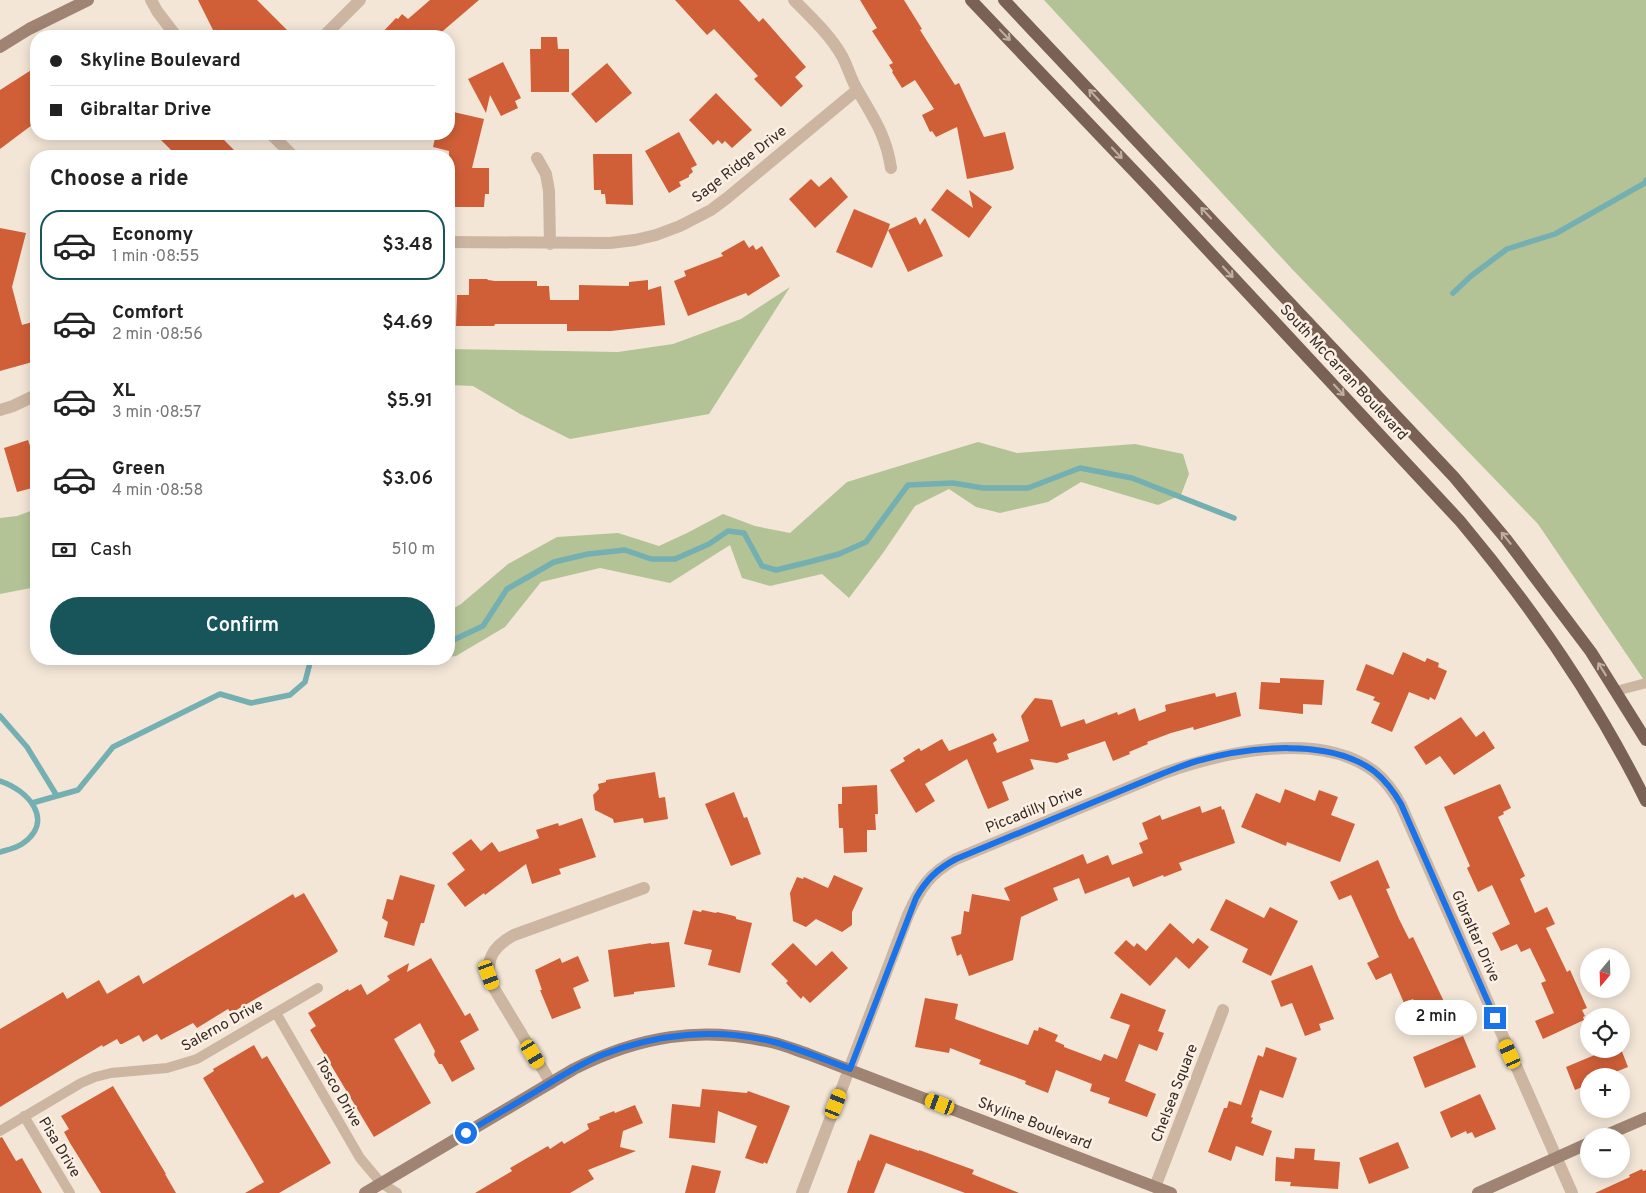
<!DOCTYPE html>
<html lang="en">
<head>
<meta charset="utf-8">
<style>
	body { margin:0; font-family:Overpass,sans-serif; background:#f2f2f2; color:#222; height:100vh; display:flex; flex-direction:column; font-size:19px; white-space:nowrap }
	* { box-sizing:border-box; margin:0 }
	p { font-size:16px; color:#767676 }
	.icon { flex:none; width:28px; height:28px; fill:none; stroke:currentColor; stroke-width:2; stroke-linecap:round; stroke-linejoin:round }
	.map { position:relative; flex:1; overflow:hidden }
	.sheet { position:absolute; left:30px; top:150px; width:425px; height:515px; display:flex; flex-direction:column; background:#fff; border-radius:20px; box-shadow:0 2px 12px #0003 }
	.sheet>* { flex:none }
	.top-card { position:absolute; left:30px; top:30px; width:425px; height:110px; border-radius:20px; box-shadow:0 2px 12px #0003; display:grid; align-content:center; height:110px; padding:0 20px; background:#fff }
	.needle { width:32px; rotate:199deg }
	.tools { position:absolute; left:1580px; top:948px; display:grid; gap:10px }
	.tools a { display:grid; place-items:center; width:50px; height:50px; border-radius:50%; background:#fff; box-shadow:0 2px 12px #0003; font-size:25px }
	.end { position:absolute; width:22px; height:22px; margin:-11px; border:6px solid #1a73e8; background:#fff; box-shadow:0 0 0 2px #fff }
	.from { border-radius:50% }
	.bubble { position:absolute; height:35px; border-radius:18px; background:#fff; box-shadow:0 2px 12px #0003; font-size:16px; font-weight:600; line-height:35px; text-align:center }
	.car { position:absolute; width:15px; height:30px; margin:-15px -8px; border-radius:6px; box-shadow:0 0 4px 1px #0007; background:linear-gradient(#f5c518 24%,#345 0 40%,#f5c518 0 76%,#345 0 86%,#f5c518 0) }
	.top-card b { display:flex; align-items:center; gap:18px; height:48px; font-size:19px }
	.top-card b+b { border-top:1px solid #e0e0e0 }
	.top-card i { width:12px; height:12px; background:#222 }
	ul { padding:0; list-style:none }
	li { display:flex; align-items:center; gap:15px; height:70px; margin:0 10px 8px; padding:0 10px; border:2px solid transparent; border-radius:20px }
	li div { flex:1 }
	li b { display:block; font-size:19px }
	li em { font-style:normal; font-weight:600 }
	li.active { border-color:#18555a }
	li>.icon { width:45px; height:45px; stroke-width:1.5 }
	h2 { padding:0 20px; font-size:22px; line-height:60px }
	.pay { display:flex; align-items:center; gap:12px; height:55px; padding:0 20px; font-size:19px }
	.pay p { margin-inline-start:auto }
	.primary-button { display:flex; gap:10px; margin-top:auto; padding:10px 20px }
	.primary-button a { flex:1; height:58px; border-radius:30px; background:#18555a; color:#fff; font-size:20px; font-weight:600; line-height:58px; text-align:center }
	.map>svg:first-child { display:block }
	.green { fill:#b3c396 }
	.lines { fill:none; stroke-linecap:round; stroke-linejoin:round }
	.stream { stroke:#74afb2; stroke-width:5.5 }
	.building { fill:#d05f38 }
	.lane { stroke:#ccb6a2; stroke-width:10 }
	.street { stroke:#ccb6a2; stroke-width:12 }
	.secondary { stroke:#9f8473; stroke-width:12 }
	.primary { stroke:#796255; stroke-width:12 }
	.oneway { stroke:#c0b0a3 }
	.route { stroke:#1a73e8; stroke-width:6 }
	.labels { text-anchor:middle; stroke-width:5; stroke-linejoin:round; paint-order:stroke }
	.street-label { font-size:15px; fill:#362b25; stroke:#fbf0e3 }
</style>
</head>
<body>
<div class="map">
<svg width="1646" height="1193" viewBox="0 0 1646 1193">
	<rect width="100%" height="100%" fill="#f3e6d7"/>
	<!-- green -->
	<path class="green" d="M1044 0H1646V683L1538 524 1292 269Z
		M790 287 709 414 570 439 520 414 473 386 449 385V349L618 352 673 344 741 319Z
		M978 442 1017 453 1135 444 1183 454 1189 474 1181 495 1158 505 1081 482 1048 502 1000 513 976 507 949 489 915 506 883 553 849 598 822 574 770 586 742 578 730 545 670 583 600 568 541 582 505 627 456 656 449 657V611L461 604 508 564 557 537 618 533 659 546 687 533 723 514 755 526 790 533 847 482Z
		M36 509V587L0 594V518L17 516Z
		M319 659H431L396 662 323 663Z"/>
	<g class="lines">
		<!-- stream -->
		<path class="stream" d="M1453 293 1471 276 1507 249 1555 234 1645 183 1646 180
			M449 642 483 626 507 589 554 562 588 554 625 550 651 559H675L709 544 728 531 744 533 762 566 776 570 809 562 839 554 866 542 908 485 953 483 983 488H1028L1080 468 1132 478 1234 518
			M0 716 27 747 57 796
			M0 781C28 790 56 821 22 844 16 848 7 850 0 852
			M32 803 78 790 113 747 220 694 251 703 290 695 305 682 311 659"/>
	</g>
	<!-- building -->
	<path class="building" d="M198 0H257L293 36H216Z
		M430 0H479L437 36H379L396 18 398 19 402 14 408 19Z
		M675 0H739L759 22 763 18 806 67 795 77 803 86 781 107 754 79 758 76 714 29 707 35Z
		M860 0H904L922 29 920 30 955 85 959 83 984 137 1005 132 1014 168 1012 170 967 179 957 127 936 137 932 131 930 132 922 115 934 109 915 80 902 88 892 72 893 71 889 65 893 63 872 31 877 28Z
		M541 37H557L558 49H569V92H531L530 49H541Z
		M503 62 521 98 515 101 518 108 501 116 490 95 486 113 468 79Z
		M607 63 632 93 596 123 571 94Z
		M36 67V122L0 149V90Z
		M716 93 752 130 732 148 725 141 722 144 718 140 713 145 689 120Z
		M449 111 484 119 472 168H489V194H485L484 207H449V151L433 147 436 134H449Z
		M679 132 697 165 691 168 693 172 689 175V177L679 182 681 186 669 193 645 151Z
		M155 134H218L240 156H177Z
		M593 154H632L633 205 606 204 605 194H601V190H594Z
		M831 177 848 197 815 228 789 199 811 179 819 187Z
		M947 189 973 208 969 190 992 207 969 238 931 210Z
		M854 209 890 224 888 230 916 217 920 225 925 218 943 256 908 272 888 230 872 268 836 252Z
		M0 228 26 233 12 287 22 325 36 321V361L0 371Z
		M744 240 749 248 753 245 756 250 762 246 780 276 748 296 746 293 688 316 674 281 686 276 684 271 723 256 721 253Z
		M469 279H487L488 280 495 281H537V286H549L550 300H579V285L629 286V282L648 280V290L661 286 665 325 611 331H567V324H495L494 326H456L457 295H469Z
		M28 440 30 446 36 444V487L17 492 4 448Z
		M1403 652 1425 662 1427 658 1439 663 1438 667 1447 671 1435 700 1430 697 1429 700 1409 692 1392 732 1371 723 1380 703 1373 700 1375 697 1356 690 1366 664 1393 675Z
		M1280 678 1324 680 1322 705 1303 704V714L1259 709 1261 682 1280 683Z
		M1236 692 1241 716 1194 730 1193 727 1171 733 1147 742 1148 744 1129 752 1130 754 1113 761 1105 741 1067 754 1069 759 1057 763 1030 759 1034 769 1002 782 1009 800 988 809 967 759 925 784 935 801 916 813 890 770 905 761 903 758 919 748 921 751 942 739 949 751 993 733 997 740 993 743 997 753 1029 741 1021 716 1035 698 1052 700 1061 727 1084 719 1086 724 1117 712 1118 715 1135 708 1139 721 1166 711 1165 705 1210 694 1215 693 1216 697Z
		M1461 717 1476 737 1484 731 1495 748 1454 775 1440 756 1426 765 1414 747Z
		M655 772 659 798 665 797 668 819 644 823 643 818 614 823 613 819 595 810 593 795 599 789 598 784 606 782V780Z
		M1500 784 1511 808 1503 812 1504 814 1498 817 1525 876 1520 879 1535 913 1547 907 1555 924 1546 928 1567 972 1570 970 1587 1008 1582 1010 1585 1016 1583 1017 1584 1020 1543 1039 1535 1021 1554 1013 1541 983 1546 981 1530 948 1521 952 1517 944 1501 951 1492 933 1510 924 1492 885 1478 892 1467 868 1470 866 1444 807Z
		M877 785 878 814H875L876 830H867V852L844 853 843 828H839L838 804H842V787Z
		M1285 789 1315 801 1319 790 1338 797 1331 815 1355 824 1340 862 1287 842 1286 846 1241 827 1256 793 1280 803Z
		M734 792 744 818 747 817 761 854 731 866 705 804Z
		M1200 806 1202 813 1221 806 1222 810 1224 809 1235 843 1179 863 1182 870 1164 877 1163 875 1133 887 1129 877 1085 894 1079 878 1053 888 1058 900 1021 917 1013 960 969 976 961 954 957 956 951 937 961 934 964 911 969 912 972 894 1010 901 1004 888 1083 854 1087 864 1108 855 1112 865 1143 853 1139 843 1148 839 1142 823 1160 815 1162 820Z
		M582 818 596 857 559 869 561 874 532 884 526 864 485 895 484 893 465 907 447 884 465 870 452 853 471 839 481 851 492 842 499 852 539 838 536 830 558 823 559 826Z
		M1378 860 1390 888 1386 889 1399 919 1409 939 1413 937 1449 1012 1423 1023 1413 999 1404 1003 1391 973 1376 980 1367 963 1379 957 1351 895 1339 900 1330 882Z
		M400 875 435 885 424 923H421L414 946 384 937 388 922 382 918 387 899 393 900Z
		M834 875 863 888 852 912V925L842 932 816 919 806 927 793 921 790 893 797 877 803 879 804 877 828 888Z
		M304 893 338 951 336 953 231 1013 228 1009 197 1028 193 1023 161 1040 157 1034 143 1042 139 1035 122 1044H120L117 1039 103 1047 102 1045 0 1107V1029L63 992 67 999 99 980 107 994 139 975 143 984 293 894 295 898Z
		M1226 899 1264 918 1270 907 1298 921 1271 976 1242 962 1248 949 1210 930Z
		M693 910 701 912 702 910 716 913 717 912 734 916 736 917V919L752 923 740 973 708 965 712 950 684 944Z
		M1170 923 1193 944 1198 938 1209 947 1189 969 1176 957 1150 986 1114 953 1126 940 1134 947 1137 943 1146 951Z
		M669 942 675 987 634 992V994L614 997 608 950 651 943V944Z
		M793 943 816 966 832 951 848 968 810 1003 803 996 801 999 786 983 788 981 771 964Z
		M578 956 589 981 573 988 581 1008 552 1019 540 990H542L535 970 560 958 562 963Z
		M431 958 465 1016 470 1013 479 1030 460 1041 475 1069 452 1082 442 1064H439L434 1055 435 1051 420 1023 394 1039 431 1103 374 1137 310 1030 316 1026 308 1013 348 989 349 991 361 984 367 995 390 980 387 976 409 963 407 972Z
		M1312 965 1334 1019 1319 1024 1321 1030 1305 1036 1292 1003 1281 1007 1271 981Z
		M1121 993 1166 1010 1158 1031 1164 1033 1157 1051 1139 1044 1125 1081 1156 1094 1147 1117 1108 1103 1110 1098 1090 1091 1092 1084 1056 1070 1048 1093 1025 1084 1026 1081 979 1064 981 1060 950 1048 949 1053 915 1047 925 998 958 1004 955 1019 1028 1045 1034 1030 1038 1031 1039 1027 1058 1035 1055 1041 1064 1045V1047L1101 1061 1104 1054 1117 1059 1130 1025 1110 1018Z
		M1463 1036 1476 1067 1425 1088 1413 1057Z
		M254 1045 262 1059 267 1056 331 1163 279 1193H245L264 1182 203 1078 214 1071 213 1069Z
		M1266 1047 1297 1058 1283 1098 1260 1090 1251 1117 1253 1118 1251 1123 1272 1131 1263 1156 1236 1146 1231 1161 1208 1152 1224 1108H1227L1229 1101 1241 1105 1258 1055 1263 1057Z
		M1609 1049H1621L1628 1067 1613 1073 1615 1076H1589V1084L1575 1090 1566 1067Z
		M113 1086 166 1174H165L176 1193H101L70 1143 64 1132 69 1129 61 1116Z
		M702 1089 747 1093 748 1091 790 1106 767 1164 764 1162 763 1164 745 1158 757 1126 718 1111 715 1143 669 1138 672 1104 700 1107Z
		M1480 1094 1496 1129 1475 1138 1472 1132 1467 1134 1466 1131 1451 1138 1440 1112Z
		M635 1105 643 1123 623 1131 620 1147 636 1151 588 1170 594 1179 570 1193H475L512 1171 510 1168 548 1146 550 1149 562 1141 564 1144 589 1129 587 1124 600 1119 599 1117 614 1111 615 1113Z
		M870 1134 919 1151V1150L974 1170 972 1174 1019 1193H965L886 1163 874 1193H847L858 1160 860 1161Z
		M2 1137 16 1161 22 1158 42 1193H0V1138Z
		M1398 1142 1409 1168 1369 1184 1359 1158Z
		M1295 1148 1315 1149 1314 1160 1340 1162 1338 1189 1290 1186 1291 1182 1275 1181 1276 1157 1294 1159Z
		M692 1165 721 1171 715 1193H685Z
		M1642 1169 1643 1171 1646 1170V1193H1595L1630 1177 1629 1175Z"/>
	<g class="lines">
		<!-- lane -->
		<path class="lane" d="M1616 691 1646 683
			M276 1013 360 1158 381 1183 397 1193
			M24 1116 70 1193
			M0 1131 81 1083 95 1077 111 1073 167 1068 197 1059 318 988"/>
		<!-- street -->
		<path class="street" d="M151 0 157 11 176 36
			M794 0C811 17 830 35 842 56 848 67 851 80 858 91 874 119 886 135 891 168
			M324 36 360 0
			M271 134 293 156
			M537 158 546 174 549 191 550 244
			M449 242 610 243 635 240 656 235 680 226 711 210 727 198 857 90
			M0 410 13 406 36 395
			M551 1083 492 985C484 961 492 947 514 935L644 888
			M1155 1187 1223 1010
			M802 1193 908 915C920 888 930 873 956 859L1164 773C1223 752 1321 730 1375 772 1386 781 1394 792 1401 805L1572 1193"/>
		<!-- secondary -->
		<path class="secondary" d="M0 47 29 29 88 0
			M1604 1136 1646 1118
			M365 1193 574 1069C639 1036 700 1026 771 1042 784 1045 796 1050 808 1054L1171 1193
			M1478 1193 1589 1143"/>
		<!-- primary -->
		<path class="primary" d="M971 0 1150 188 1460 521C1532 607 1596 700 1646 801
			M1004 0 1454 477 1506 539 1591 652 1646 740"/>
	</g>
	<!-- one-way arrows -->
	<defs><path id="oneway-shaft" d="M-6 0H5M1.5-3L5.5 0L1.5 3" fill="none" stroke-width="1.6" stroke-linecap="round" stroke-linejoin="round" transform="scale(1.25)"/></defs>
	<g class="oneway">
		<use href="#oneway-shaft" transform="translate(1005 35) rotate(46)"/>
		<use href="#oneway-shaft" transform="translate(1094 95) rotate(-133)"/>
		<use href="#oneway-shaft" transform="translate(1117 153) rotate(47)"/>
		<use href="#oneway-shaft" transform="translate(1206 213) rotate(-133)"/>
		<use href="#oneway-shaft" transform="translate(1228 272) rotate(47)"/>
		<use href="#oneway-shaft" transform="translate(1339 390) rotate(47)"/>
		<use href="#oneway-shaft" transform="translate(1506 538) rotate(-129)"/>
		<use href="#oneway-shaft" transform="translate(1602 669) rotate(-122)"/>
	</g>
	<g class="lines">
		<!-- route -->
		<path class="route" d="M466 1133C492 1117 519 1102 545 1086 563 1075 582 1063 602 1055 656 1034 717 1027 774 1042 800 1049 825 1060 850 1069L916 898C926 880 937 869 956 859L1164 773C1175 769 1186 764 1197 761 1248 747 1330 737 1375 772 1386 781 1394 792 1401 804L1495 1018"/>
	</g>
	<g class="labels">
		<!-- street labels -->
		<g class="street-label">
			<text transform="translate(739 164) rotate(-38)" y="5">Sage Ridge Drive</text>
			<text transform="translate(1344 372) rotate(47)" y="5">South McCarran Boulevard</text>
			<text transform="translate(1034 809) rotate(-22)" y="5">Piccadilly Drive</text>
			<text transform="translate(1476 936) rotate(66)" y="5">Gibraltar Drive</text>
			<text transform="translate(222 1025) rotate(-29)" y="5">Salerno Drive</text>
			<text transform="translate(339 1092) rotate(60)" y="5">Tosco Drive</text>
			<text transform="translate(1174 1093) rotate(-69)" y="5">Chelsea Square</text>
			<text transform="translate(1035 1123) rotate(21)" y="5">Skyline Boulevard</text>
			<text transform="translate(60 1147) rotate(59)" y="5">Pisa Drive</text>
		</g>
	</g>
</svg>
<div class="tools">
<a><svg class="needle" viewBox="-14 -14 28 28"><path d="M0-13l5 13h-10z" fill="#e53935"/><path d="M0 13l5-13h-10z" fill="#767676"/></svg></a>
<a><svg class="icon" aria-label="locate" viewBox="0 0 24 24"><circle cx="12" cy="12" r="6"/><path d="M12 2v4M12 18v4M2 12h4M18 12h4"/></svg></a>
<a>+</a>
<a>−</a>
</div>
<i class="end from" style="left:466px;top:1133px"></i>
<i class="end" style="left:1495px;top:1018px"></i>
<div class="bubble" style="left:1395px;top:1000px;width:82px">2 min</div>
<i class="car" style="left:489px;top:975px;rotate:160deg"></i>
<i class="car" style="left:533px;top:1054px;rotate:149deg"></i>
<i class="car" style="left:1510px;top:1054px;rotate:336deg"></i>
<i class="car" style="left:836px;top:1104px;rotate:22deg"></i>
<i class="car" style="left:940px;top:1104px;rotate:291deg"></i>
<div class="top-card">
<b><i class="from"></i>Skyline Boulevard</b>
<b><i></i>Gibraltar Drive</b>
</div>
<section class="sheet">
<h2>Choose a ride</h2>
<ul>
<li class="active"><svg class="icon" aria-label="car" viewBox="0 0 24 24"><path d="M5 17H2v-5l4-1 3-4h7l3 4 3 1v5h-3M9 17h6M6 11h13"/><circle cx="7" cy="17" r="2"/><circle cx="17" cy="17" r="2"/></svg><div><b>Economy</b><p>1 min · 08:55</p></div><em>$3.48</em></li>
<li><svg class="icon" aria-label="car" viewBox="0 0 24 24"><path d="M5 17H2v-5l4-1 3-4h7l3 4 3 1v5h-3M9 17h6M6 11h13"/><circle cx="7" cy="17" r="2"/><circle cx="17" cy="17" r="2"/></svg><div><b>Comfort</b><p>2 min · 08:56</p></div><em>$4.69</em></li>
<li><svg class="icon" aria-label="car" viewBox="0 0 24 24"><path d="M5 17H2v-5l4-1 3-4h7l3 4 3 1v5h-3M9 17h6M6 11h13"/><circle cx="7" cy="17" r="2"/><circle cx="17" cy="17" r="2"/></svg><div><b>XL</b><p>3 min · 08:57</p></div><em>$5.91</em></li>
<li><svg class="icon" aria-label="car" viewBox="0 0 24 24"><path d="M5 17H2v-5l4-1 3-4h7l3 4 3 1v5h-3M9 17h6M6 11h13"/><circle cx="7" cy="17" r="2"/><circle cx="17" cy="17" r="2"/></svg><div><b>Green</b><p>4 min · 08:58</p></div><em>$3.06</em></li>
</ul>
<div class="pay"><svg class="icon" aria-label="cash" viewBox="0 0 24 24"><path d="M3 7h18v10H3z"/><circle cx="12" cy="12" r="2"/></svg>Cash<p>510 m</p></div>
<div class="primary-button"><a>Confirm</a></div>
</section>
</div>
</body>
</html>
